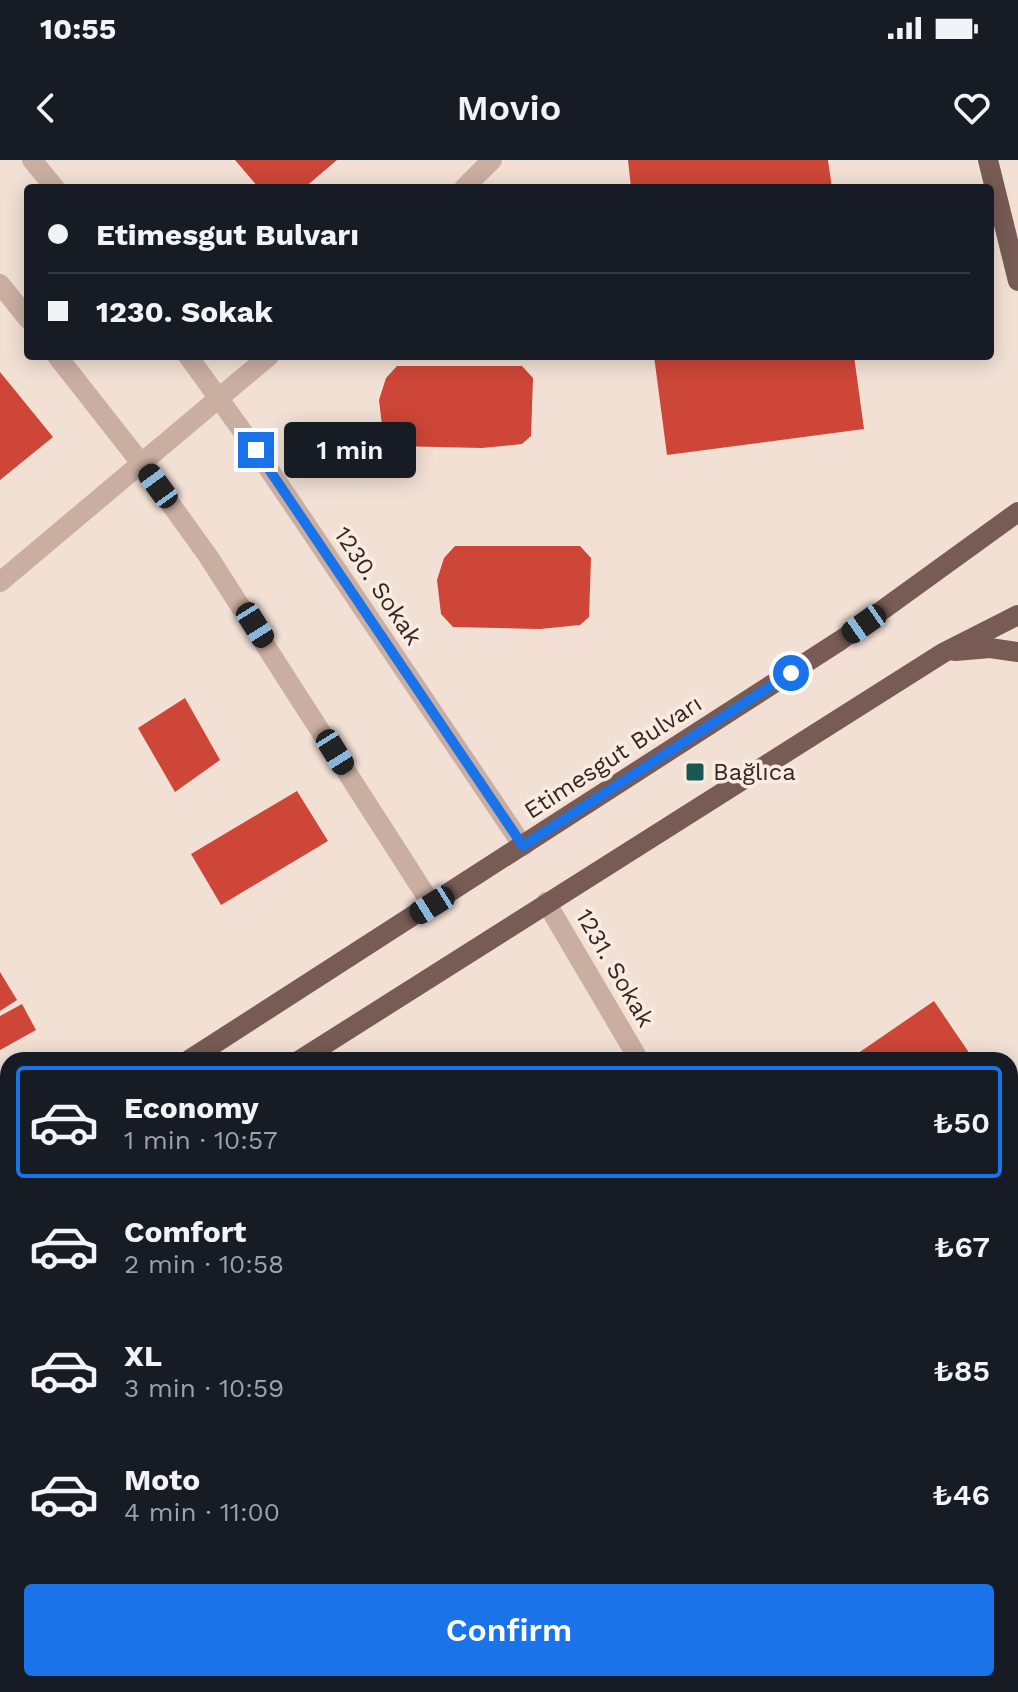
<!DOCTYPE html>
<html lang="en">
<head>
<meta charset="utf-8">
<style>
	body { margin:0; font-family:"Work Sans",sans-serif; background:#20242c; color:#f1f3f6; height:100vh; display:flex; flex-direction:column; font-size:30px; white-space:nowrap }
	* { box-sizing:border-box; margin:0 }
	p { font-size:26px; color:#9ea1a6 }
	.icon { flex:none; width:44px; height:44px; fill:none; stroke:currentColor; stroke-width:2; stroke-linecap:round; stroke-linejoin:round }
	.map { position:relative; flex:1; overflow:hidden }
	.drawer { position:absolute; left:0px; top:892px; width:1018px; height:640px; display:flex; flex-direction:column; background:#171b24; border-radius:24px 24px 0 0; box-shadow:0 4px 20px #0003 }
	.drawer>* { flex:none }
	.hud { position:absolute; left:24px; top:24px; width:970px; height:176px; border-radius:8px; box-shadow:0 4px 20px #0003; display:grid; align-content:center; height:176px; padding:0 24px; background:#171b24 }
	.end { position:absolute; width:36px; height:36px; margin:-18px; border:10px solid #1a73e8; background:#fff; box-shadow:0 0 0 4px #fff }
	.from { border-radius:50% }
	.bubble { position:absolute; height:56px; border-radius:8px; background:#171b24; box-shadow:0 4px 20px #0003; font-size:26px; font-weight:600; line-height:56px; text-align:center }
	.car { position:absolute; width:24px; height:48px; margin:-24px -12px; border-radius:10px; box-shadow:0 0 6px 2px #0007; background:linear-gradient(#222 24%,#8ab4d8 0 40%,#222 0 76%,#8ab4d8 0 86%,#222 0) }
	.hud b { display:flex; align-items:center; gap:28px; height:76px; font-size:30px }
	.hud b+b { border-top:2px solid #363941 }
	.hud i { width:20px; height:20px; background:#f1f3f6 }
	ul { padding:14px 0 0; list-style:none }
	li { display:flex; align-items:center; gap:24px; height:112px; margin:0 16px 12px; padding:0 8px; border:4px solid transparent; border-radius:8px }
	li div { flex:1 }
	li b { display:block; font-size:30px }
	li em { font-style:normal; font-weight:600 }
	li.current { border-color:#1a73e8 }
	li>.icon { width:72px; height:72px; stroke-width:1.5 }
	.cta { display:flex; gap:16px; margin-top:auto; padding:16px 24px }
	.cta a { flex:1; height:92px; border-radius:8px; background:#1a73e8; color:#fff; font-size:32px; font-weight:600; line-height:92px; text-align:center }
	.status { display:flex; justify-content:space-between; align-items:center; height:56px; padding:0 40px; background:#171b24; direction:ltr }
	.status svg { height:22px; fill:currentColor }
	header { display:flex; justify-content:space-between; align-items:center; height:104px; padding:0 24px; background:#171b24; font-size:36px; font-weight:600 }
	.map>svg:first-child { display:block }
	.building { fill:#cd4637 }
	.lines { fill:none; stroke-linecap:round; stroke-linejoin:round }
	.minor { stroke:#caaea1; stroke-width:20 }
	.major { stroke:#775b54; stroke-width:20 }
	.route { stroke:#1a73e8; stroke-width:10 }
	.poi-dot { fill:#185752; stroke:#faebe1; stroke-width:3 }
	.labels { text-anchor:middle; stroke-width:7; stroke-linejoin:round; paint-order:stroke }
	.street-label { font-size:24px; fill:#342724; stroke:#faebe1 }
	.poi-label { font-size:24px; fill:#342724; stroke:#faebe1; text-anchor:start }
</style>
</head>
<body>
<div class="status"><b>10:55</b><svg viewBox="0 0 49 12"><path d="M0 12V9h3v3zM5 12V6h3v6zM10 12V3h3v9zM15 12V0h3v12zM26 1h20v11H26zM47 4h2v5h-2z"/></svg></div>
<header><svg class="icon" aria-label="back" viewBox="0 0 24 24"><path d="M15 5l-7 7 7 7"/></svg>Movio<svg class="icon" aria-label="heart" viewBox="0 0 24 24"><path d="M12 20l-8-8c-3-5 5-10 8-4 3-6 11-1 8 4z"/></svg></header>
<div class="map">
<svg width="1018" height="1532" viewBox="0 0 1018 1532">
	<rect width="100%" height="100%" fill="#f2e0d5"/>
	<!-- building -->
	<path class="building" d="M235 0H337L304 28H259Z
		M628 0H828L832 28H631Z
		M654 196H854L864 269 667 295Z
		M397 206H522L533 218 531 276 522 284 482 288 395 286 383 274 379 240 386 218Z
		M0 212 53 277 0 320Z
		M455 386H580L591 398 589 457 580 465 540 469 453 467 441 454 437 420 444 398Z
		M185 538 220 600 175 632 138 568Z
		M297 631 328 681 221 745 191 694Z
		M0 812 17 840 0 851Z
		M934 841 974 900H856L854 896Z
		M22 844 36 870 0 890V856Z"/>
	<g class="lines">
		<!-- minor -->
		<path class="minor" d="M32 0 55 28
			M464 28 492 0
			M0 124 28 159
			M57 196 141 303 208 396 432 745
			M188 196 256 290 523 686
			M0 422 269 196
			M546 742 639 900
			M0 959 8 969
			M1010 1026 1018 1022
			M1010 1270 1018 1267
			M1010 1513 1018 1510
			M267 1524 271 1532
			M573 1524 576 1532
			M909 1524 911 1532
			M170 1532 183 1524
			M954 1532 978 1524"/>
		<!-- major -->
		<path class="major" d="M988 0 1018 121
			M955 491 990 488 1018 492
			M189 900 841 480 1018 352
			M300 900 943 493 1018 455
			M0 1027 8 1022
			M0 1098 8 1093"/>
	</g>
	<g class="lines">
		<!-- route -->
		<path class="route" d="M256 290 523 686 791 513"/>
	</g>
	<!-- markers -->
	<rect class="poi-dot" x="685" y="602" width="20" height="20" rx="4"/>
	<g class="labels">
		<!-- street labels -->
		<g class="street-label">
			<text transform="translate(378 426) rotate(56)" y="8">1230. Sokak</text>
			<text transform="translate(613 597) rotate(-33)" y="8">Etimesgut Bulvarı</text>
			<text transform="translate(615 808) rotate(60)" y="8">1231. Sokak</text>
		</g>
		<!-- poi labels -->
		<g class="poi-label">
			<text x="713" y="620">Bağlıca</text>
		</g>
	</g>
</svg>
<i class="end from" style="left:791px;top:513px"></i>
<i class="end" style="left:256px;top:290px"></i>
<div class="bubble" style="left:284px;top:262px;width:132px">1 min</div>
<i class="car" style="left:158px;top:326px;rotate:324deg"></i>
<i class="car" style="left:864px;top:464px;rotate:235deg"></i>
<i class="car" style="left:255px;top:465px;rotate:148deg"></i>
<i class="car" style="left:335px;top:592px;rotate:148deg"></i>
<i class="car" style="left:432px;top:745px;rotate:238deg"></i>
<div class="hud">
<b><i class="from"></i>Etimesgut Bulvarı</b>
<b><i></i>1230. Sokak</b>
</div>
<section class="drawer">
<ul>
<li class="current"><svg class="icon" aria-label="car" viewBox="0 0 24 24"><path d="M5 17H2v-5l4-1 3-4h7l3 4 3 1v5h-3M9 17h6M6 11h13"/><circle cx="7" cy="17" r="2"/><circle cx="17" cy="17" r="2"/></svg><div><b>Economy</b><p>1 min · 10:57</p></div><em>₺50</em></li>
<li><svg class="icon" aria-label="car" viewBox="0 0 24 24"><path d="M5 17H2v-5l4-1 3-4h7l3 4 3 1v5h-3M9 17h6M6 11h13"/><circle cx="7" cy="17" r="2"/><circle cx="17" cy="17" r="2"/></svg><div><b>Comfort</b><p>2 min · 10:58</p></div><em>₺67</em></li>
<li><svg class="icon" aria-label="car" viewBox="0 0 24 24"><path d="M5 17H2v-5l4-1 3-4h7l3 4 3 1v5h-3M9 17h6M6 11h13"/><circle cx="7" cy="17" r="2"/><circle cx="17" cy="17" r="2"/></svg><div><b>XL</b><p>3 min · 10:59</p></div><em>₺85</em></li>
<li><svg class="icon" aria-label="car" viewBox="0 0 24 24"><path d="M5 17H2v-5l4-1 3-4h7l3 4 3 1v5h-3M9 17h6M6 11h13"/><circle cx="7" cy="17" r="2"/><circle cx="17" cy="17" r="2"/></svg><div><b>Moto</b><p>4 min · 11:00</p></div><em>₺46</em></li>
</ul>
<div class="cta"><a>Confirm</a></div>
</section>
</div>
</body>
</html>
